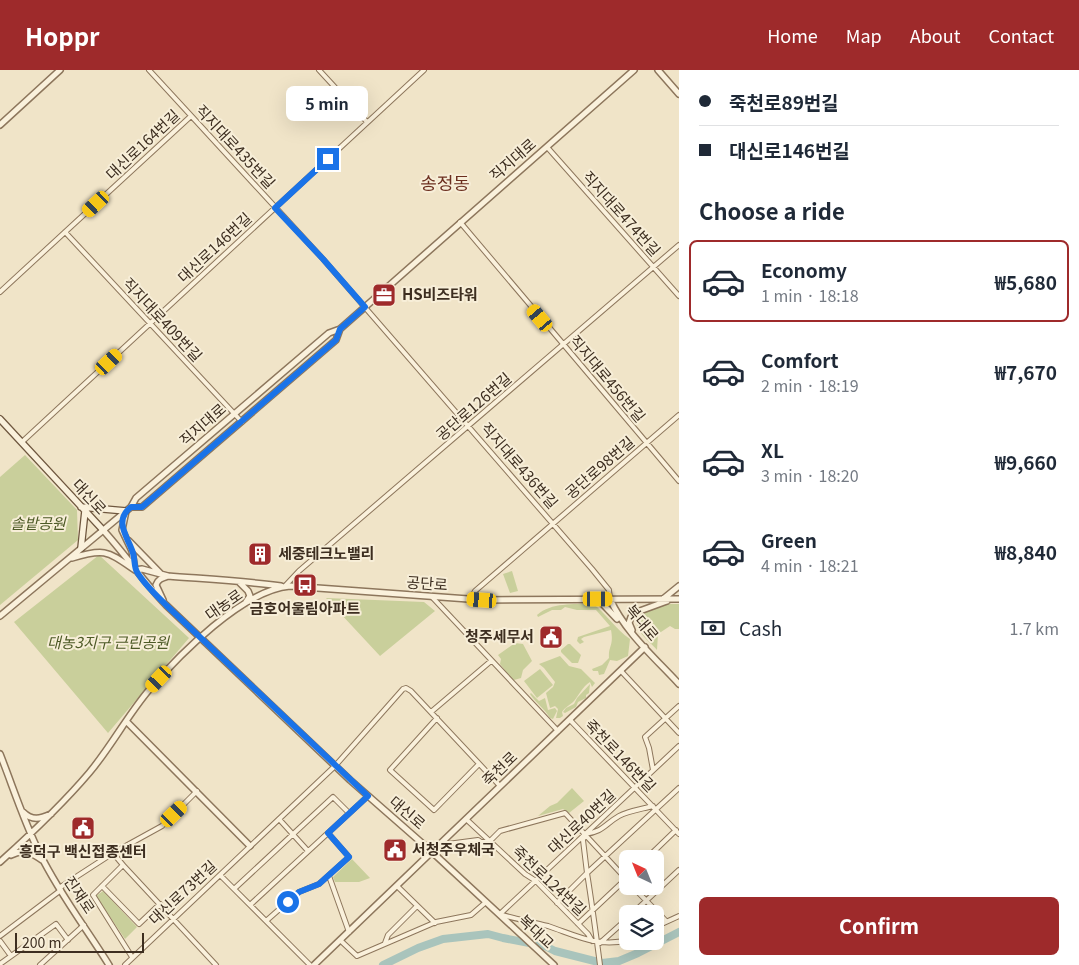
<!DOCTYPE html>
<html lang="en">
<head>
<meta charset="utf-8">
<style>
	body { margin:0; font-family:Georgia,"Noto Sans KR",serif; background:#f2f2f3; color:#1f2937; height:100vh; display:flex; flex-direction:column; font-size:19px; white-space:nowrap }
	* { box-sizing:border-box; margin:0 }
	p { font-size:16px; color:#747a83 }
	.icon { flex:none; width:28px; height:28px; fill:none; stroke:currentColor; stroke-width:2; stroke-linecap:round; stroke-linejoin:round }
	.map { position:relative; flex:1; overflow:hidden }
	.side { display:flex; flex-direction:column; background:#fff; width:400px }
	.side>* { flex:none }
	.banner { display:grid; align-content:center; height:110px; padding:0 20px; background:#fff }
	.needle { width:32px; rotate:317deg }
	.controls { position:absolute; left:619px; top:780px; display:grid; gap:10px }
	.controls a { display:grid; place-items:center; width:45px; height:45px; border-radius:8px; background:#fff; box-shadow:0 5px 20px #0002; font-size:25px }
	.scale { position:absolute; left:15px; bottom:12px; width:129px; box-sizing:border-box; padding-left:5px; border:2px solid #3d2e20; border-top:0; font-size:14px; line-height:18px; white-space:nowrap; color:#3d2e20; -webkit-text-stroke:4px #f7eed8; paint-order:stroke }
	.end { position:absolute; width:22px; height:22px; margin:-11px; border:6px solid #1a73e8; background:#fff; box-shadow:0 0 0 2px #fff }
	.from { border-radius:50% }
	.bubble { position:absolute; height:35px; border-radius:8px; background:#fff; box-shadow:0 5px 20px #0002; font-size:16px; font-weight:700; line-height:35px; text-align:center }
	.car { position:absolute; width:15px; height:30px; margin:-15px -8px; border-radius:6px; box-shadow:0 0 4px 1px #0007; background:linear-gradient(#f5c518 24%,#345 0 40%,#f5c518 0 76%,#345 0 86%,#f5c518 0) }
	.banner b { display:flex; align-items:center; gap:18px; height:48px; font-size:19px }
	.banner b+b { border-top:1px solid #e0e1e3 }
	.banner i { width:12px; height:12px; background:#1f2937 }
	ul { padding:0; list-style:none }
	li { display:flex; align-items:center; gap:15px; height:82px; margin:0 10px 8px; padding:0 10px; border:2px solid transparent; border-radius:8px }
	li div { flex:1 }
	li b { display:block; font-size:19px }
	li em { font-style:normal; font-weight:700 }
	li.active { border-color:#9e2a2b }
	li>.icon { width:45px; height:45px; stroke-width:1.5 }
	h2 { padding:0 20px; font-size:22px; line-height:60px }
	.pay { display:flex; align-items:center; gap:12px; height:55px; padding:0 20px; font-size:19px }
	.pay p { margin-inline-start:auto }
	.primary-button { display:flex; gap:10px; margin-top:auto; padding:10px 20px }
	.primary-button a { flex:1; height:58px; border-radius:8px; background:#9e2a2b; color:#fff; font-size:20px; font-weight:700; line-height:58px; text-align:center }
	header { display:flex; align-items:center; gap:30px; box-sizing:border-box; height:70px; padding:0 25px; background:#9e2a2b; color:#fff }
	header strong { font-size:24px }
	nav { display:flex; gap:28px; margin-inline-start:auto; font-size:18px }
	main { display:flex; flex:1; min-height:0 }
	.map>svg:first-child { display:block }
	.green { fill:#c9cf9b }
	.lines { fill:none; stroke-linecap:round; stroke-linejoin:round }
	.river { stroke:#a9c4bc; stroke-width:8 }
	.minor-casing { stroke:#8d765c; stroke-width:6 }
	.tertiary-casing { stroke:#8d765c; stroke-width:8 }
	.secondary-casing { stroke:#6f573f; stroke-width:8 }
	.minor { stroke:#faf1dc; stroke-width:4 }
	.tertiary { stroke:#faf1dc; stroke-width:5 }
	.secondary { stroke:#faf1dc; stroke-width:5.5 }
	.route { stroke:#1a73e8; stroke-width:6 }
	.labels { text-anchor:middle; stroke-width:4; stroke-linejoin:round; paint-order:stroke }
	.street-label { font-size:15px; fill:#3d2e20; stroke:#f7eed8 }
	.poi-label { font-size:15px; font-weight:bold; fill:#3d2e20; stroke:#f7eed8; text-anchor:start }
	.park-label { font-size:15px; font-style:italic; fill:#4d5a26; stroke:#f7eed8 }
	.quarter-label { font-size:18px; fill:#6b2e1e; stroke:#f7eed8 }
</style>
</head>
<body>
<header>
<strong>Hoppr</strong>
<nav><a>Home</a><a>Map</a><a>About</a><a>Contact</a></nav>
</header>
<main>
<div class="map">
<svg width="679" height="895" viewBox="0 0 679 895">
	<rect width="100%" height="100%" fill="#f0e4c8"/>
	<!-- green -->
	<path class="green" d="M25 385 77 440 78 470 0 535V407Z
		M99 485 189 568 108 663 14 552Z
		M512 501 518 521 510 523 503 504Z
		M326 528 424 532 435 541 380 586Z
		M592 533C606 543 615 559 630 569L628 586 617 591 610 590 604 604 599 605 598 601H593L592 599 602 595 609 588C608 576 614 576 611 560L584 567 581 569 584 572 580 574 577 571 578 567 610 556 596 540H577L565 537 561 540H552L538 547 537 545C552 532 573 535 592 533Z
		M665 534H679V559H675L670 556 658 564 657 580C648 570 635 562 636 547L643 542Z
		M515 573 523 574 532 591 523 600 521 608 514 610 511 608 500 594 501 589 498 585Z
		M568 574H570L581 585 578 593H572L561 582V580Z
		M560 586 569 596 581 599 595 613 592 617 590 612C582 617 579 625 574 631 570 635 565 637 562 642L563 646 560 648H556L558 639 555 636 550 638 546 623 553 617 555 612 544 598 539 594Z
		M540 599 553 615 537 628 524 611Z
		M590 614 589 623 586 625V628L578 632 576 637 565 643 563 642 566 638 574 634 577 628Z
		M531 623 539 631 545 628 548 640 555 638 557 641 553 649 550 648C544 638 536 633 530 624Z
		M572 718 584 731 569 743 563 739 538 746 550 736 557 733Z
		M352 789 370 808 359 812H335L333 807Z
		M103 821 137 857 125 869 96 826Z"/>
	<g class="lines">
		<!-- river -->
		<path class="river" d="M383 895 418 878 443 869 488 864 503 868 545 876 555 881 602 893 619 891 638 883 679 862"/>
		<!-- minor casing -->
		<g class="minor-casing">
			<path id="minor" d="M149 0 323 189 592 499 609 520 610 529
				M319 0 367 52
				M547 77 679 226
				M460 152 679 411
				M65 162 242 352
				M0 222 191 46
				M22 372 424 0
				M284 517 299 501 679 175
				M432 527 558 661
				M471 529 475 521 679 345
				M621 601 679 663
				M431 642 491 591
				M437 648 390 700 434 740 479 694
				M570 650 679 764
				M653 700 649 678 645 667 679 636
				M279 749 308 781
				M466 749 525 804 536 811 588 864 592 871
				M440 775 478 770 481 772 490 771 500 761 565 743 628 811
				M113 783 123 795
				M646 789 676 760
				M587 803 679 718
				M587 803 583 770 585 764C603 762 605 754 619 746 628 741 642 739 653 736
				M220 805 310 895
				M329 806 349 862
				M102 816 139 854 160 834
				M397 816 435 853
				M632 816 666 851
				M59 818 113 783 162 756 197 721
				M234 819 333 727 349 743
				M557 833 587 803C592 834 596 864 600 895
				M250 835 368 726
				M500 844 679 676
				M632 844 679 800
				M502 845C517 849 532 852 548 856 575 865 598 878 628 870
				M266 851 299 822 319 814 349 787 328 763
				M578 854 628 807
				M655 857 679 846
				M0 866 61 820
				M340 870 357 886 436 852 471 845 486 832
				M0 871 11 886
				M385 873 388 865 417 836
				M600 873 628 848
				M132 887 93 825 123 795 216 895
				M0 894 56 854 68 870
				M40 895 84 855
				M125 895 335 696 403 619 406 618 411 621 500 716"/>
		</g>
		<!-- tertiary casing -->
		<g class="tertiary-casing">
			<path id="tertiary" d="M658 0 679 24
				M0 55 60 0
				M131 437H142L336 270 340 259
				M126 441 122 460 132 481 135 500
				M103 460C125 484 143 511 166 535L350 710 431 781 554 895
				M129 471 160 503
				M72 488C105 478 107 481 135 500L142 499 168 506
				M240 513 248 521 250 526 246 532
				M598 529 617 549
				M610 529C625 562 654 587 679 614
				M663 529 679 516
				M163 530 156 515C158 509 162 508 168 506 206 509 244 511 281 516
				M0 546 131 437 136 428 329 263 340 259 634 0
				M632 560 629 553 631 547 637 542 667 531
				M127 652 250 776
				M0 684C13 717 24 752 40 784 59 823 86 858 109 895
				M23 742C32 751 40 749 51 744
				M11 785C24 779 31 782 42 790
				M0 792C31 764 61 736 89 703 111 677 127 646 149 620 179 585 243 520 290 516L482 530 679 529
				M314 895 645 577"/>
		</g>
		<!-- secondary casing -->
		<g class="secondary-casing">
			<path id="secondary" d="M0 349 103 460
				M81 437 126 441
				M81 478 85 441"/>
		</g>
		<!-- minor -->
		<use href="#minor" class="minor"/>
		<!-- tertiary -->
		<use href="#tertiary" class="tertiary"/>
		<!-- secondary -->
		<use href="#secondary" class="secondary"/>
	</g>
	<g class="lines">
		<!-- route -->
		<path class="route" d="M288 832 299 822 319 814 349 787 328 763 368 726 166 535C156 525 144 514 137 502 134 497 135 489 133 483 128 467 113 451 131 437H142L336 270 340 259 365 237 323 189 275 138 328 89"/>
	</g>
	<!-- icons -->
	<defs>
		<g id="office-square" transform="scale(1.25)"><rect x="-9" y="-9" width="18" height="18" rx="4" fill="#9e2a2b" stroke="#f7eed8"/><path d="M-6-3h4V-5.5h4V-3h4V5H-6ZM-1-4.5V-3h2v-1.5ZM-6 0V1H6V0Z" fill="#fff"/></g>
		<g id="building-square" transform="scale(1.25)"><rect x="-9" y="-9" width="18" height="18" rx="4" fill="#9e2a2b" stroke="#f7eed8"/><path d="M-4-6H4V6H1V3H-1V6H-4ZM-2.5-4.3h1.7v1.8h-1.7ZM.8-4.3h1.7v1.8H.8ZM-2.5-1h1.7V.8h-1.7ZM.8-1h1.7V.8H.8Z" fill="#fff"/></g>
		<g id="bus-square" transform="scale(1.25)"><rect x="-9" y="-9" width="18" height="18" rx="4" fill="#9e2a2b" stroke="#f7eed8"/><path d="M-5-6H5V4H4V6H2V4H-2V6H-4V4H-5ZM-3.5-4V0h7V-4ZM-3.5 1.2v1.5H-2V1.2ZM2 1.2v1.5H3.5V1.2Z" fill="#fff"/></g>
		<g id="civic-square" transform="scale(1.25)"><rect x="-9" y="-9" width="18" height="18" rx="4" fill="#9e2a2b" stroke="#f7eed8"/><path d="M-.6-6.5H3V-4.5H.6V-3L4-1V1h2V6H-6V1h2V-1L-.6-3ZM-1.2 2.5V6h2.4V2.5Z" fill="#fff"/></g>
	</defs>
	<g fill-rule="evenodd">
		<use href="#office-square" x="384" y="225"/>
		<use href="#building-square" x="260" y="484"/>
		<use href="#bus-square" x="305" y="515"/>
		<use href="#civic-square" x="551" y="567"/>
		<use href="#civic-square" x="83" y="758"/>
		<use href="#civic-square" x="395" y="780"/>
	</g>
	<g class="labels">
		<!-- street labels -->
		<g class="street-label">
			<text transform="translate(143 75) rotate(-43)" y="5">대신로164번길</text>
			<text transform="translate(235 77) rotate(47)" y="5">직지대로435번길</text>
			<text transform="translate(513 90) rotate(-41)" y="5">직지대로</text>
			<text transform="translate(621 144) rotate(48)" y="5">직지대로474번길</text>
			<text transform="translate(215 178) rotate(-43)" y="5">대신로146번길</text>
			<text transform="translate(162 250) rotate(47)" y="5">직지대로409번길</text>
			<text transform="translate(607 309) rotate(50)" y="5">직지대로456번길</text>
			<text transform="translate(474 337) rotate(-41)" y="5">공단로126번길</text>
			<text transform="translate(203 355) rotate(-41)" y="5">직지대로</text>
			<text transform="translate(519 396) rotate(49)" y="5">직지대로436번길</text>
			<text transform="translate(600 398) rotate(-41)" y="5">공단로98번길</text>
			<text transform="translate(89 427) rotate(47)" y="5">대신로</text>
			<text transform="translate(427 514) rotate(4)" y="5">공단로</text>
			<text transform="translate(224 535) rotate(-35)" y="5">대농로</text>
			<text transform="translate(642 553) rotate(50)" y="5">복대로</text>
			<text transform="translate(620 686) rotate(46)" y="5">죽천로146번길</text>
			<text transform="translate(500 699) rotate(-44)" y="5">죽천로</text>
			<text transform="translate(407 743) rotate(41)" y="5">대신로</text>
			<text transform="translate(582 752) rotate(-43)" y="5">대신로40번길</text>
			<text transform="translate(549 811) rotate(43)" y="5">죽천로124번길</text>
			<text transform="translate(183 823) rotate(-43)" y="5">대신로73번길</text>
			<text transform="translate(79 825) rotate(56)" y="5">진재로</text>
			<text transform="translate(536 862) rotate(43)" y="5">복대교</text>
		</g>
		<!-- poi labels -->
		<g class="poi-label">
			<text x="402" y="230">HS비즈타워</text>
			<text x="278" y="489">세중테크노밸리</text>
			<text x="305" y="544" text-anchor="middle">금호어울림아파트</text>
			<text x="534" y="572" text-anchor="end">청주세무서</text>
			<text x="412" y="785">서청주우체국</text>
			<text x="83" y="787" text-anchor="middle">흥덕구 백신접종센터</text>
		</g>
		<!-- park labels -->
		<g class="park-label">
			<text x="38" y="459">솔밭공원</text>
			<text x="108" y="578">대농3지구 근린공원</text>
		</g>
		<!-- quarter labels -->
		<g class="quarter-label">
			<text x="445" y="120">송정동</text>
		</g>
	</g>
</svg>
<div class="controls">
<a><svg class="needle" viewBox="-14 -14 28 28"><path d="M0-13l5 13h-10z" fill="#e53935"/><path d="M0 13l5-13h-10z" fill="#747a83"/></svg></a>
<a><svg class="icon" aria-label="layers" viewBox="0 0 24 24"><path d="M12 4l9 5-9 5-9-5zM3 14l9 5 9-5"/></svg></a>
</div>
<div class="scale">200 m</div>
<i class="end from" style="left:288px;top:832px"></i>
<i class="end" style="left:328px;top:89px"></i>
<div class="bubble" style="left:286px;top:16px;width:82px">5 min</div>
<i class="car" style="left:96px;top:134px;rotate:227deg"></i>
<i class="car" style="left:540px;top:248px;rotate:320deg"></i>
<i class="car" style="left:109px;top:292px;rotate:47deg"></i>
<i class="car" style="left:598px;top:529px;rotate:90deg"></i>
<i class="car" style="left:482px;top:530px;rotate:274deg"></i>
<i class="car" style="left:159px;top:609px;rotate:223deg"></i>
<i class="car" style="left:174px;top:744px;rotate:46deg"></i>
</div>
<section class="side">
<div class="banner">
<b><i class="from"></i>죽천로89번길</b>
<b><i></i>대신로146번길</b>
</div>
<h2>Choose a ride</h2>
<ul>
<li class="active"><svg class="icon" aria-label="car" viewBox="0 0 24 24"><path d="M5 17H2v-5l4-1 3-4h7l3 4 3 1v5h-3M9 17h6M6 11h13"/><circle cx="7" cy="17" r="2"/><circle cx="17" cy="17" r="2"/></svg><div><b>Economy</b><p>1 min · 18:18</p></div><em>₩5,680</em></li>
<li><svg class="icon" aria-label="car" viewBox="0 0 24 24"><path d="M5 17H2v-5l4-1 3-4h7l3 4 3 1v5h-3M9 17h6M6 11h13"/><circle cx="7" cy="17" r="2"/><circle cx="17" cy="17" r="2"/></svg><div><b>Comfort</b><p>2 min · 18:19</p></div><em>₩7,670</em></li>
<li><svg class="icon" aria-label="car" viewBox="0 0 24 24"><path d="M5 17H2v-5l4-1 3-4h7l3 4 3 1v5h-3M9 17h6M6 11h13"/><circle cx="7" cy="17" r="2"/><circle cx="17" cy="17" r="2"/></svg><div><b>XL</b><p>3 min · 18:20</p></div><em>₩9,660</em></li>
<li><svg class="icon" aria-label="car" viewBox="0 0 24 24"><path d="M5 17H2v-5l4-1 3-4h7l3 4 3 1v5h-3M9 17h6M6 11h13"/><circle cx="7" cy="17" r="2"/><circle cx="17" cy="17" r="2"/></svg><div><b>Green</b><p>4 min · 18:21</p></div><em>₩8,840</em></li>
</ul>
<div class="pay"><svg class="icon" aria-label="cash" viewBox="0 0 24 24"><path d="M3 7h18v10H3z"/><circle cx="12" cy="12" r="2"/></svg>Cash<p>1.7 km</p></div>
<div class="primary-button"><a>Confirm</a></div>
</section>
</main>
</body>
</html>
